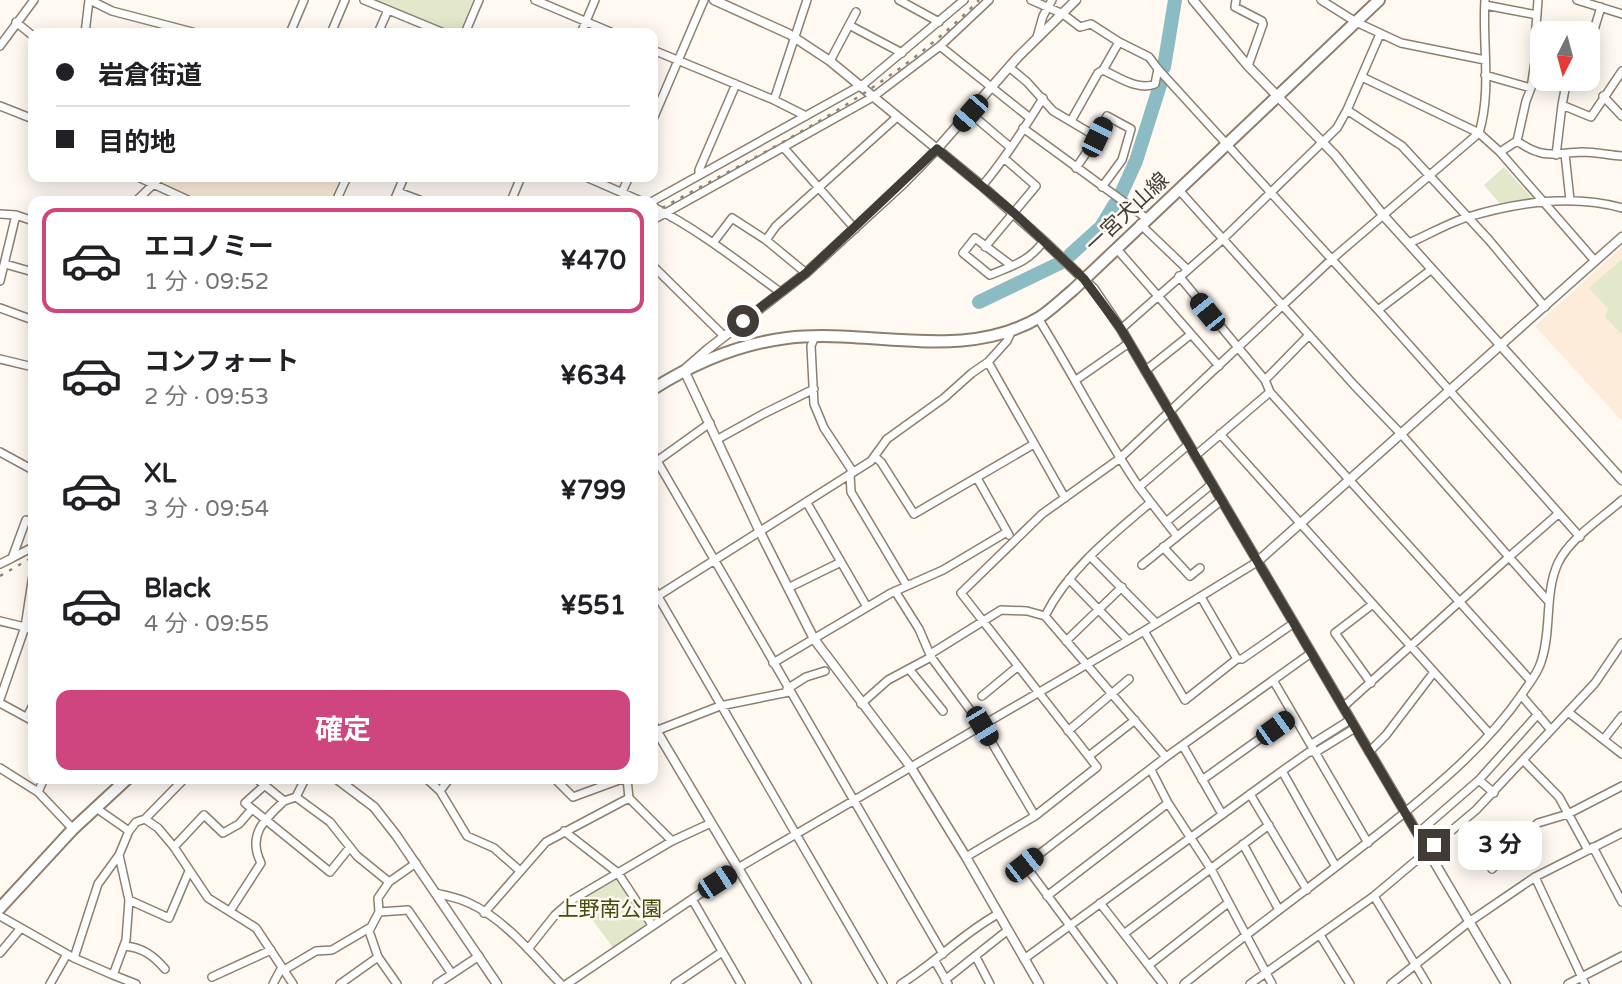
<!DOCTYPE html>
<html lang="ja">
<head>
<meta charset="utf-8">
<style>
	body { margin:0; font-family:"Varela Round","Noto Sans JP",sans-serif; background:#f2f2f2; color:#202124; height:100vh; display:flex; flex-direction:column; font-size:26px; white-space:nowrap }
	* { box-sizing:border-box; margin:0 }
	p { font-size:23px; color:#757577 }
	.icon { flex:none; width:38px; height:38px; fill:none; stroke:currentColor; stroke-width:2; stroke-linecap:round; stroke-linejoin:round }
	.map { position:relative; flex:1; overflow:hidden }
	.details { position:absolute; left:28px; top:196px; width:630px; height:588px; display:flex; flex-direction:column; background:#fff; border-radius:14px; box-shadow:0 4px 18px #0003 }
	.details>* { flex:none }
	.banner { position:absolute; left:28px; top:28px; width:630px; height:154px; border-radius:14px; box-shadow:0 4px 18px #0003; display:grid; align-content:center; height:154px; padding:0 28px; background:#fff }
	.needle { width:46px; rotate:186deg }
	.controls { position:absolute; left:1530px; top:21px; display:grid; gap:14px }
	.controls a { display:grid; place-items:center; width:70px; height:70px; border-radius:14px; background:#fff; box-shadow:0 4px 18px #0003; font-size:35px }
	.end { position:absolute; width:32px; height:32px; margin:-16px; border:9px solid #413c35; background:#fff; box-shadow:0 0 0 4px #fff }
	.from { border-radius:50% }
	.bubble { position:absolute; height:49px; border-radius:14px; background:#fff; box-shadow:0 4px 18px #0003; font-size:23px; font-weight:700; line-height:49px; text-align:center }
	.car { position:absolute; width:21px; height:42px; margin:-21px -10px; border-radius:9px; box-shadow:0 0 5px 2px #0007; background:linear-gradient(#222 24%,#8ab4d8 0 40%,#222 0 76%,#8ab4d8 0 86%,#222 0) }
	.banner b { display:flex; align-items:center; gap:24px; height:66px; font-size:26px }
	.banner b+b { border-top:2px solid #e0e0e0 }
	.banner i { width:18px; height:18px; background:#202124 }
	ul { padding:12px 0 0; list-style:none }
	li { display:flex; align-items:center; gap:21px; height:105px; margin:0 14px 10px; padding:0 14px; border:4px solid transparent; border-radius:14px }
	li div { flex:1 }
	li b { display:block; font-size:26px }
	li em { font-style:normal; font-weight:700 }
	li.current { border-color:#cf457d }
	li>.icon { width:63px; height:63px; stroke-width:1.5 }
	.action { display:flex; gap:14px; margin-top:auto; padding:14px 28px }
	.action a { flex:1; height:80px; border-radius:14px; background:#cf457d; color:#fff; font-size:28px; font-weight:700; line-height:80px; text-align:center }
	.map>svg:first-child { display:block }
	.built { fill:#fcecd9 }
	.green { fill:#e3e8cb }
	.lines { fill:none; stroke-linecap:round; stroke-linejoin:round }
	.river { stroke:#8bbcc3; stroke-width:14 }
	.minor-casing { stroke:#8c7f6f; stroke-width:10 }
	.tertiary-casing { stroke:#8c7f6f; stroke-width:11 }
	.primary-casing { stroke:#8c7f6f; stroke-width:14 }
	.minor { stroke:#fff; stroke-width:7 }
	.tertiary { stroke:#fff; stroke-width:8 }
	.primary { stroke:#fff; stroke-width:10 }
	.rail { stroke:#8a857e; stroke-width:2.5; stroke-dasharray:3.5 7; stroke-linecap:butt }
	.route { stroke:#413c35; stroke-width:9 }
	.labels { text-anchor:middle; stroke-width:5; stroke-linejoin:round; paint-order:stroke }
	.street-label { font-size:21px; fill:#413c35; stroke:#fff9f2 }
	.park-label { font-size:21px; fill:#454b0b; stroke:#fff9f2 }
</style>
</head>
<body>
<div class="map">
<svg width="1622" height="984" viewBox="0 0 1622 984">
	<rect width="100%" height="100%" fill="#fff9f2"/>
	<!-- built -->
	<path class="built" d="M167 177H341L331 201H205L163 184Z
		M1622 247V421L1535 326Z"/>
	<!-- green -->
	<path class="green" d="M376 0H473L459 33H456Z
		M1504 167 1533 199 1501 205 1484 185Z
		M1622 259V335L1605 317 1608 309 1589 288Z
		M617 879 646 924 614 949 577 899Z"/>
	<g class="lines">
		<!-- river -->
		<path class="river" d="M1164 67 1175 0
			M1121 194 1136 161 1161 82
			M1070 255 1101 227 1115 204
			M979 302 1060 263"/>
		<!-- minor casing -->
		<g class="minor-casing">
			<path id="minor" d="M90 0 112 11 196 33
				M364 0 444 33
				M535 0 613 33
				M899 0 939 22
				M1031 0 1063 14 1080 27 1091 24 1119 42 1149 57 1158 69 1378 310 1580 537
				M1236 0 1235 7 1262 21 1263 24 1248 66
				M1321 0 1356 22 1401 43 1485 60
				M1577 0 1622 14
				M1485 5 1537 15
				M16 22 33 36
				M849 25 902 53
				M85 33 89 0
				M290 33 304 0
				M331 33 345 0
				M378 33 388 10
				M465 33 479 0
				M581 33 595 0
				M1037 37 1043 16 1052 0
				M1119 42 1103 70C1118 77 1138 91 1155 84L1158 69
				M0 46 34 0
				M940 46 1030 118
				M653 50 774 100 806 116
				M1587 53 1601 7
				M830 61 856 12
				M1009 67 1027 82 1053 111 1097 137
				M1485 75 1531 88
				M1362 77 1479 133 1500 152 1595 261
				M1603 96 1622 116
				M774 100 807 0
				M1562 105 1567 79
				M0 106 33 119
				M1347 110 1402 146 1489 240 1545 307
				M970 113 1010 147
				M653 119 704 0
				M1071 121 1098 73 1103 70
				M1023 128 1146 218
				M1517 141 1526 101 1531 88 1537 49 1535 41 1538 0
				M1517 141C1544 160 1553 153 1582 152 1595 152 1609 155 1622 156
				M784 148 855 229
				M1500 152 1517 141
				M1565 154 1570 200
				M1556 155 1562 105 1591 117 1622 71
				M1076 168 1097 137 1107 116 1131 129 1122 160 1102 187
				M699 175V170L736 84
				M138 177 190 201
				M586 177 641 201
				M982 186C1005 159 1024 129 1043 98
				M1179 190 1354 385 1402 435 1509 557 1343 707
				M398 192 422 201
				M622 192 629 177
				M136 201 161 177
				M336 201 347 177
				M394 201 404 177
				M511 201 521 177
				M653 201 865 83 964 0
				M653 207C698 229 739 262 780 292
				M0 214 16 215 33 221
				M653 220 873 97 940 46 989 0
				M1140 224 1187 269
				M766 240 776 226 897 117
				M713 243 732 218 766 240 806 273
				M1409 243C1428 235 1448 223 1468 217 1518 202 1572 194 1622 208
				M985 247 1036 186 1005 159
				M1116 248 1219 366
				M5 264 33 272
				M653 266 724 336
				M1012 266 975 238 963 253 990 275C1014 265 1028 262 1044 241
				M1179 276 1265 380 1270 392 1530 680
				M0 281 16 215
				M0 308 33 320
				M1378 310 1432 269
				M1038 318C1073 374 1102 433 1139 487L1188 445
				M1121 329 1223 239 1337 128 1347 110 1380 34
				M815 336 811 346 814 404 824 428 853 472
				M0 359 33 367
				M988 362 1065 498
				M1145 371 1190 335
				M1076 380 1129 343
				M1265 380 1309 335
				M1220 434 1489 733
				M718 439 763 414 814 389
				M0 452 33 470
				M653 454 943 954
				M1195 456 1270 392
				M875 457 881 462 914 514 1034 444
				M657 461 710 423
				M850 474 851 492 907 586
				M977 478 1009 535
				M1139 487 1177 536
				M807 503 867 607
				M1166 522 1212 484
				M1163 547 1190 576 1200 568
				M1090 556 1156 623
				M12 558 33 547
				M0 564 12 558 26 520 33 523
				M1142 565 1222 500
				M1069 579 1128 640
				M653 588 883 984
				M788 588 841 562
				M895 591 919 629 931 657 982 726 1035 816
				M1201 597 1237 659
				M653 599 871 461 887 439 944 398 972 373 988 362 1007 341 1012 330
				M1549 602 1509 557 1558 514
				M1045 616C1068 570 1111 536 1150 503
				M0 621 33 629
				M1144 631 1185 700 1237 659H1242L1294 623
				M1066 641 1122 587
				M773 663 891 593 943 570 1007 532
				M909 669 943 711
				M1273 680 1368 843
				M1371 683 1335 633 1373 604
				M787 689 806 677 825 671
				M1521 695 1551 730
				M982 696 1017 667
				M0 699 25 627 33 575
				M0 703 33 721
				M861 704 888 680 931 657 932 653 1001 610 1027 611 1045 616 1166 757
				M1568 712 1622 754
				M27 717 33 705
				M1068 731 1129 679
				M653 732 720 706 789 692
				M1604 739 1622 716
				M1312 744 1350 720
				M1183 746 1222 814
				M1369 752 1386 735 1434 672
				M1089 756 1135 720
				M1524 761 1559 797 1588 850
				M0 768 38 792 73 829
				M1151 770 1168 803 1211 869 1272 984
				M1282 771 1336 867
				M257 779 284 801 296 797 330 822 357 856 389 882
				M427 779 440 791 467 836 494 848 519 870
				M555 779 573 797 622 779
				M627 779 629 798 672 841
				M1202 780 1293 715
				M1479 780 1494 793
				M265 785 245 803 330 872 350 847
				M440 791 449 779
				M38 792 44 779
				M1250 794 1307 890
				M296 797 305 779
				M96 808 129 831 136 822 145 819 158 828 174 847 208 898 256 928 293 984
				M145 819 184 779
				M564 831 618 873 652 925
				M1418 833 1479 780 1538 714
				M1243 844 1279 910
				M174 847 204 815 223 833 239 824 252 809
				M1593 847 1622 902
				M119 855 98 884 74 958 113 975 126 940 129 900 119 855 129 831
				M966 857 1035 816 1097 767 961 593 1042 514 1119 459 1332 259 1479 133C1492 90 1482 44 1485 0
				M1492 869 1538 823 1568 814 1622 786
				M1535 877 1585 984
				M436 893C447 896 459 898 469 903 505 919 534 956 561 984
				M1047 896 1168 803
				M1374 896 1427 984
				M692 899 741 984
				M129 900 169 918 189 871
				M1100 903 1163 984
				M230 911 261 863C247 835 264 820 284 801
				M379 912 408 910 452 974
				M484 913 546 842 629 798
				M0 916 74 958
				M1125 933 1269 825
				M1320 935 1350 984
				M124 946C142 947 154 956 165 969
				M528 949 555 915 572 900 672 841 711 823
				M0 953 21 928
				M976 957 990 984
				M1024 959 1282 771 1309 752H1316L1355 728
				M935 961 948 984
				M1149 965 1228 903
				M284 970 316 951 332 950 371 927
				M113 975 136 984
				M212 977 271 950
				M945 980 1008 930
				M50 984 67 954
				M273 984 282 967
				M340 984 378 957
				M397 984 378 957 369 931 379 912 378 898 389 882 416 863
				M437 984 479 956
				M567 984 738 868 1144 631 1257 562
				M675 984 722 952
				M901 984C935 963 963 933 998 914
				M1113 984 1025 865 1166 757 1311 653
				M1184 984C1254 927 1328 875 1398 818 1443 781 1489 742 1522 694 1528 685 1538 673 1541 662 1552 631 1544 594 1558 563 1570 538 1602 518 1622 500
				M1250 984 1374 896 1476 810 1595 683 1622 643
				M1391 984 1469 922 1535 877 1622 833
				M1568 984 1622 956"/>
		</g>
		<!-- tertiary casing -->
		<g class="tertiary-casing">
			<path id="tertiary" d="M714 0 789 34 830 61 982 186 1044 241 1094 289 1121 329 1506 984
				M1193 0 1248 66 1335 155 1383 215 1622 480
				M1257 562 1622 237
				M653 725 807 984
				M337 779 374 807 396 835 497 984
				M1039 984 966 857 910 766 814 639 759 530 684 370 708 349 806 273 905 182 937 149 1018 57 1076 0"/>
		</g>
		<!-- primary casing -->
		<g class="primary-casing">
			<path id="primary" d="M653 389C694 363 738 344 787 338 871 328 963 363 1040 317 1052 309 1062 299 1073 290L1379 0
				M0 908 73 829 127 779"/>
		</g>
		<!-- minor -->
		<use href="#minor" class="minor"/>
		<!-- tertiary -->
		<use href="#tertiary" class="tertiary"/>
		<!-- primary -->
		<use href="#primary" class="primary"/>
		<!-- rail -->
		<path class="rail" d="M653 213C766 150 888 94 979 0
			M0 576 33 557"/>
	</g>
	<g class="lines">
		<!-- route -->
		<path class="route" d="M743 321 806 273 937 149 1014 213 1084 279 1121 329 1427 850 1434 845"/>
	</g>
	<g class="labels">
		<!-- street labels -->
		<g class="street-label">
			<text transform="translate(1127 212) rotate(-43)" y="7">一宮犬山線</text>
		</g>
		<!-- park labels -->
		<g class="park-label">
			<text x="610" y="916">上野南公園</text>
		</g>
	</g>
</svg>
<div class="controls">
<a><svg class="needle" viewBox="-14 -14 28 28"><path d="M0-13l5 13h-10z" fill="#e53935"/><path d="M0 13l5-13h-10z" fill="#757577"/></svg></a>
</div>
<i class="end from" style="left:743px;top:321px"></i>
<i class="end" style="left:1434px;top:845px"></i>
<div class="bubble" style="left:1458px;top:821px;width:84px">3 分</div>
<i class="car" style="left:970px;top:113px;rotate:221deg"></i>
<i class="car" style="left:1097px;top:137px;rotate:26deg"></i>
<i class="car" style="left:1207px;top:312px;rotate:321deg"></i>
<i class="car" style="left:982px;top:726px;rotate:149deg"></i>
<i class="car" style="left:1275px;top:728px;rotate:54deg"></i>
<i class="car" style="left:1024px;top:865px;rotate:52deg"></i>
<i class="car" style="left:717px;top:882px;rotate:57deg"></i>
<div class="banner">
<b><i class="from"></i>岩倉街道</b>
<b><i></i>目的地</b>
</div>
<section class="details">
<ul>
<li class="current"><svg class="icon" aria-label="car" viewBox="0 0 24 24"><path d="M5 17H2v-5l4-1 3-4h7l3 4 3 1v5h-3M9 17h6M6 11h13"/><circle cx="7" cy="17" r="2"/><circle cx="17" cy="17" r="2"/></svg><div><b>エコノミー</b><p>1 分 · 09:52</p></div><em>¥470</em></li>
<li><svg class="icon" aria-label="car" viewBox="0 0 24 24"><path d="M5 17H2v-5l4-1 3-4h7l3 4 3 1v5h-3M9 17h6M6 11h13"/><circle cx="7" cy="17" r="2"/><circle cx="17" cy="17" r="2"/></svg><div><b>コンフォート</b><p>2 分 · 09:53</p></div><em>¥634</em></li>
<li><svg class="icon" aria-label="car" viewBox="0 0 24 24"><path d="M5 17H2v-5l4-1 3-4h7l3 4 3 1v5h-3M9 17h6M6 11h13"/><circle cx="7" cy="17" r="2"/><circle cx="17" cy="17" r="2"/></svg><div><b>XL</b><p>3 分 · 09:54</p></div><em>¥799</em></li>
<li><svg class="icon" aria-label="car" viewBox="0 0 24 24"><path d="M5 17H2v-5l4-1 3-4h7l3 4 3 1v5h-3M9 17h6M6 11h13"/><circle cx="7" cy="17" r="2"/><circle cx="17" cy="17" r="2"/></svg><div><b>Black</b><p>4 分 · 09:55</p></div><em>¥551</em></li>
</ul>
<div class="action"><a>確定</a></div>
</section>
</div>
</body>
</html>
